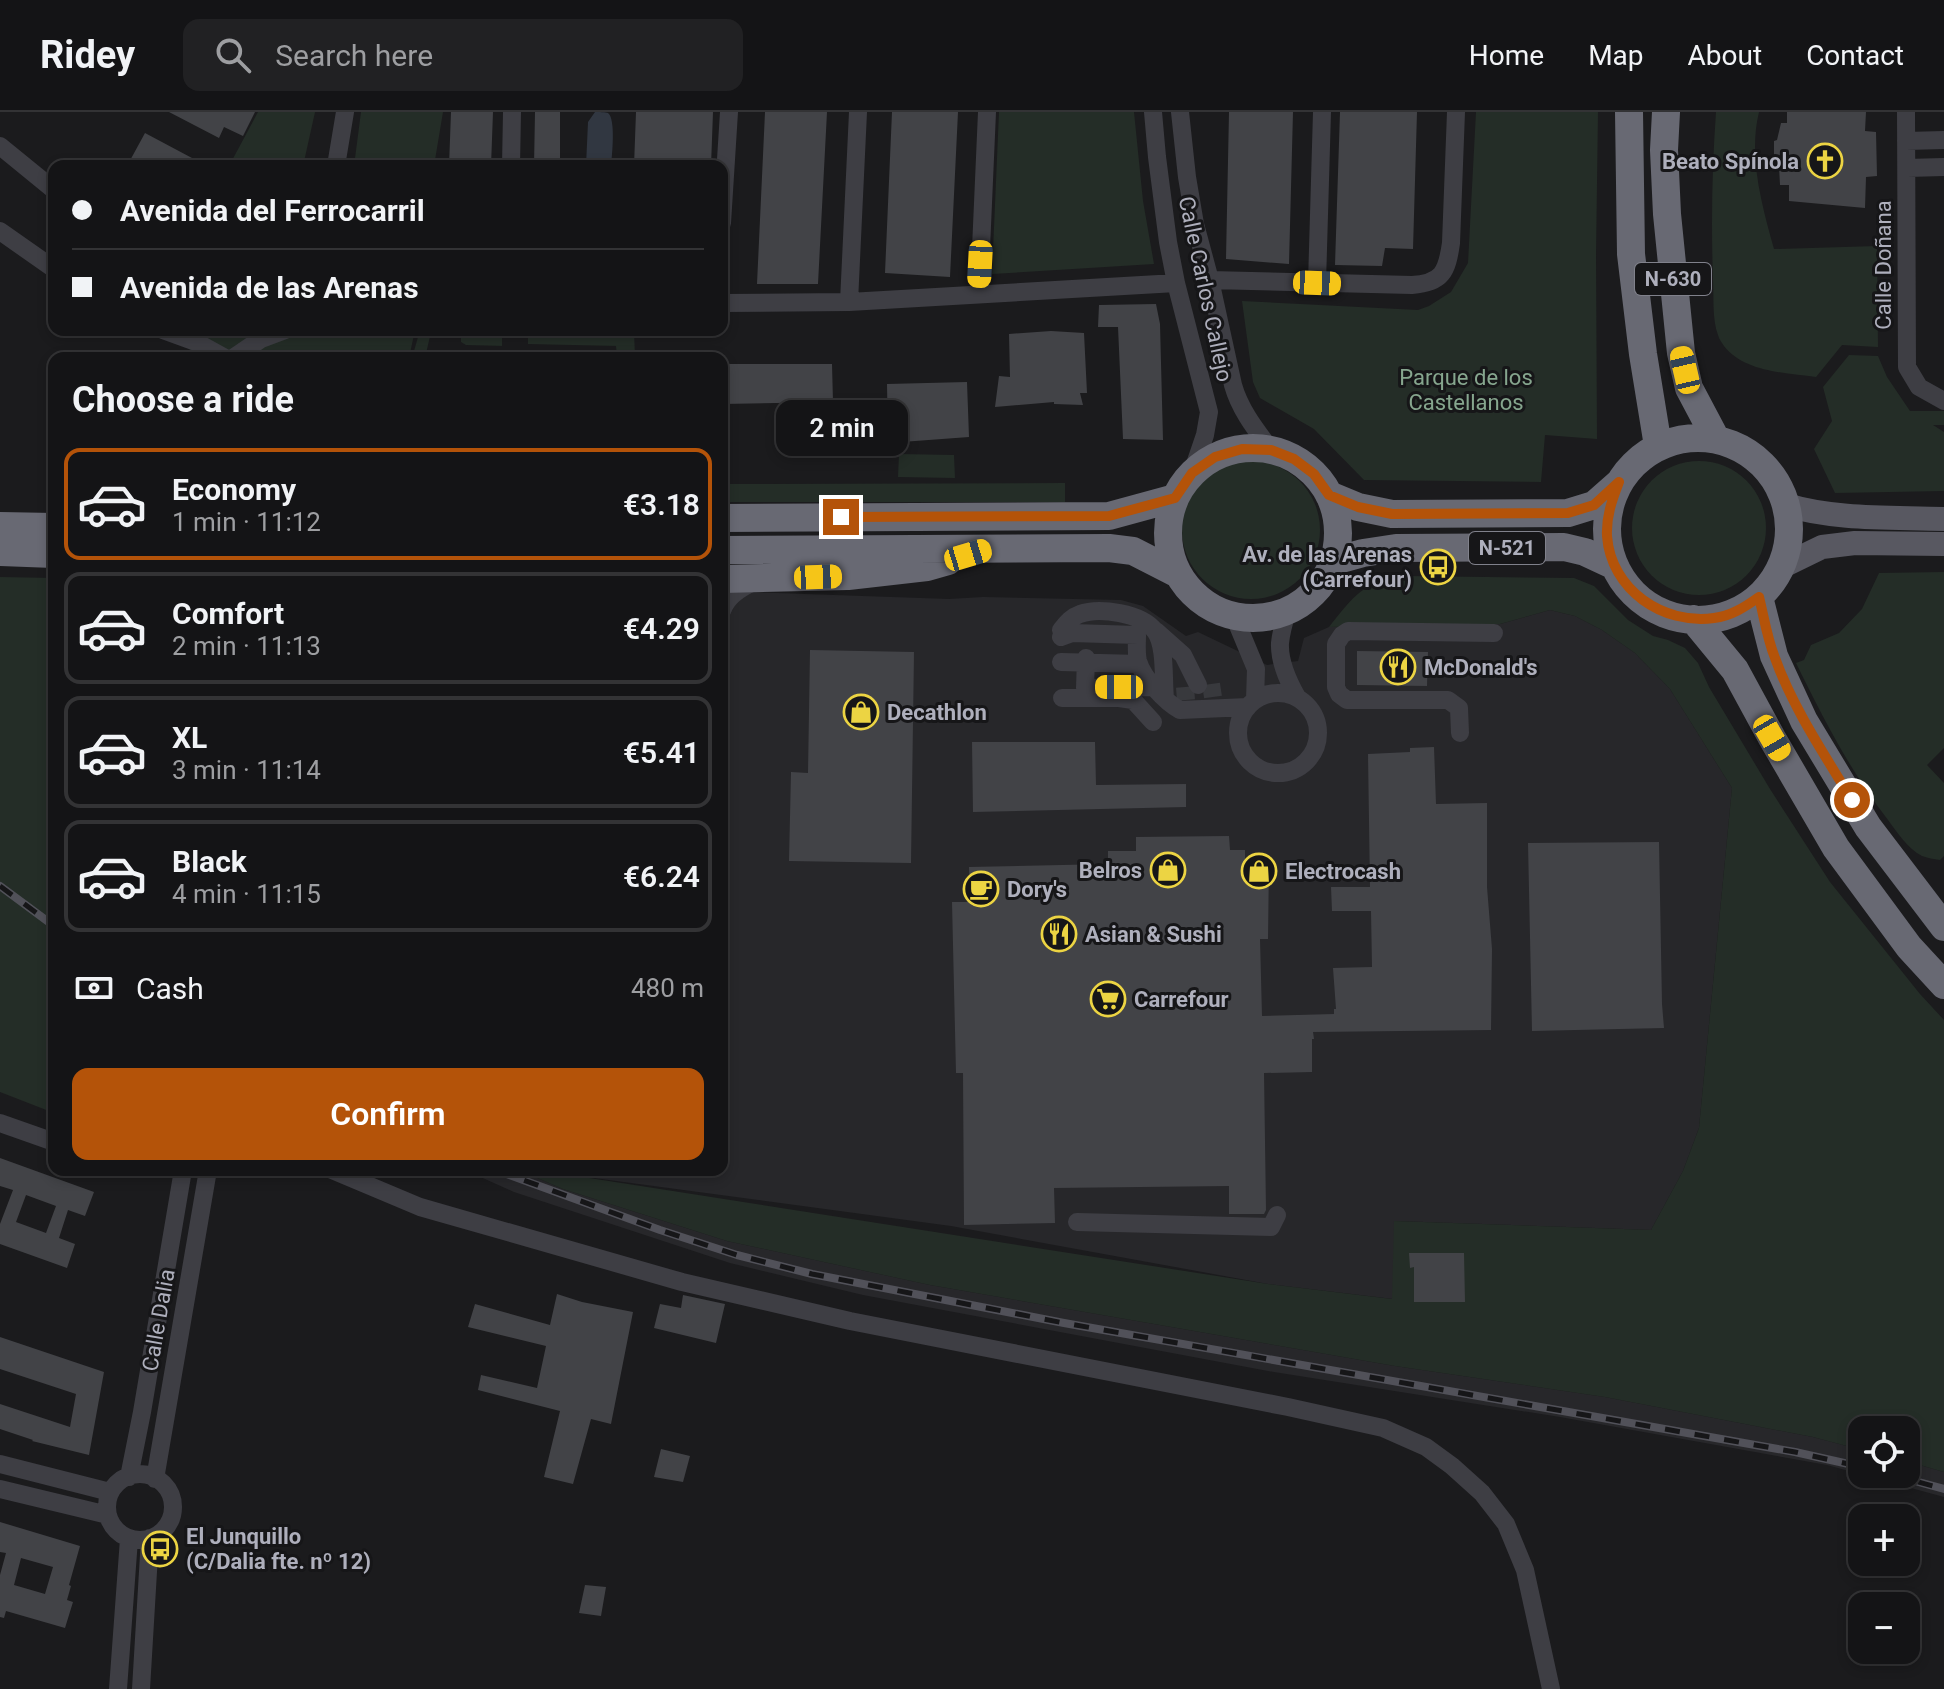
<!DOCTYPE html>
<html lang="en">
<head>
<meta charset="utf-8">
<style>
	body { margin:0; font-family:Roboto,sans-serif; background:#212123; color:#f1f3f6; height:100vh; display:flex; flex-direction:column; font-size:30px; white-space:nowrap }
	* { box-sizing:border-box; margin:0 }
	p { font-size:26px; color:#9d9ea1 }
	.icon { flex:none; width:44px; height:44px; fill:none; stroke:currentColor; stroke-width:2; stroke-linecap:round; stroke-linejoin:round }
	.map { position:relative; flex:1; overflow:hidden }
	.panel { position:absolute; left:48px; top:240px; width:680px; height:824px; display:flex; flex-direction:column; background:#141416; border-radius:16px; box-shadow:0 4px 12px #0003,0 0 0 2px #333335 }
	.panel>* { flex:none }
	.banner { position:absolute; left:48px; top:48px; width:680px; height:176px; border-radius:16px; box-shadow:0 4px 12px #0003,0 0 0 2px #333335; display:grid; align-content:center; height:176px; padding:0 24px; background:#141416 }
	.fabs { position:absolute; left:1848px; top:1304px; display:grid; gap:16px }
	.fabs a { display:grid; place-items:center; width:72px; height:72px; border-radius:16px; background:#141416; box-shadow:0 4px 12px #0003,0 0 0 2px #333335; font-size:40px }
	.end { position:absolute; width:36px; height:36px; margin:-18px; border:10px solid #b45309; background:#fff; box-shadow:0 0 0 4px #fff }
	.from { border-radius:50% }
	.bubble { position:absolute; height:56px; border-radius:16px; background:#141416; box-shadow:0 4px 12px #0003,0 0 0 2px #333335; font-size:26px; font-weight:600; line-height:56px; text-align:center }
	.car { position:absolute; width:24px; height:48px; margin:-24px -12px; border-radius:10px; box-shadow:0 0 6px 2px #0007; background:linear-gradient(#f5c518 24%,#345 0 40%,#f5c518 0 76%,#345 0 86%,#f5c518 0) }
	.banner b { display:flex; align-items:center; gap:28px; height:76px; font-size:30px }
	.banner b+b { border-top:2px solid #333335 }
	.banner i { width:20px; height:20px; background:#f1f3f6 }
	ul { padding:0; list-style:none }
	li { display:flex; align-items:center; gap:24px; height:112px; margin:0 16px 12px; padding:0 8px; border:4px solid #333335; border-radius:16px }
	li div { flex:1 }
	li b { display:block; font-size:30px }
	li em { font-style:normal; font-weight:600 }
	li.selected { border-color:#b45309 }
	li>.icon { width:72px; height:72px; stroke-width:1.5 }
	h2 { padding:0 24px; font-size:36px; line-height:96px }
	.pay { display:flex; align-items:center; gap:20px; height:88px; padding:0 24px; font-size:30px }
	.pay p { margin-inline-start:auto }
	.cta { display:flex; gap:16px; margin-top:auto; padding:16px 24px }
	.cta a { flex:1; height:92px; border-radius:16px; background:#b45309; color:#fff; font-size:32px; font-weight:600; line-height:92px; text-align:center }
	header { display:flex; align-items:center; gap:48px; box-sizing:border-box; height:112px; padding:0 40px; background:#141416; border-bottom:2px solid #333335 }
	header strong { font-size:38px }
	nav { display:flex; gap:44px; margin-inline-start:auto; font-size:28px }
	.search { width:560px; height:72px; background:#212123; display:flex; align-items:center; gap:20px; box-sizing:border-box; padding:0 28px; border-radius:16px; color:#9d9ea1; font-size:30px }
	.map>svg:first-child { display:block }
	.built { fill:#27272a }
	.green { fill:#242d27 }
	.water { fill:#313741 }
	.building { fill:#424347; fill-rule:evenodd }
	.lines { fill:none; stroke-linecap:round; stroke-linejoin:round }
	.minor-tunnel { stroke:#38393d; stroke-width:18; stroke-dasharray:18 9; stroke-linecap:butt }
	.minor { stroke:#3e3e44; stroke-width:18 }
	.major { stroke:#585861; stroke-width:24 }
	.highway { stroke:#686973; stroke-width:28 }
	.rail-casing { stroke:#515159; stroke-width:8 }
	.rail { stroke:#161618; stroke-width:5; stroke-dasharray:15; stroke-linecap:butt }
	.route { stroke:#b45309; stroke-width:10 }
	.labels { text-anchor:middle; stroke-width:6; stroke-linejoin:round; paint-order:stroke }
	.shield { fill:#161618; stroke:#80818b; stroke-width:2 }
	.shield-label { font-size:20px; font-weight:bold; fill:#aeafbc }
	.poi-label { font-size:22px; font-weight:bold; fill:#aeafbc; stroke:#161618; text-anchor:start }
	.street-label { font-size:22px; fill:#aeafbc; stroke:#161618 }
	.park-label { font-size:22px; fill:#86a68e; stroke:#161618 }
</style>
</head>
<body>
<header>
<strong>Ridey</strong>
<div class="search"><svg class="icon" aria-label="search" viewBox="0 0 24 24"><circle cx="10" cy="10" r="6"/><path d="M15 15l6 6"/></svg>Search here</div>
<nav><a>Home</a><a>Map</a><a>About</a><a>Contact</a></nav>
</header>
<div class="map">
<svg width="1944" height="1577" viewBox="0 0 1944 1577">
	<rect width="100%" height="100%" fill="#1b1b1d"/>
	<!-- built -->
	<path class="built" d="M722 479 949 487 983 485 1121 488 1143 494 1186 524 1198 520 1267 553 1298 549 1304 526 1329 515 1500 512 1550 498 1575 504 1602 518 1635 541 1670 577 1732 676 1699 1016 1683 1059 1651 1118 1395 1109 1393 1187 1268 1172 951 1114 564 1062 556 1058H722Z
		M465 1058H519L563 1077 727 1129 930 1173 1395 1254 1605 1285 1813 1325 1862 1338V1362H1906V1349L1944 1360V1385L1827 1353 1560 1305 1274 1260 863 1183 730 1151 514 1080Z"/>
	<!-- green -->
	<path class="green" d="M258 0H315L303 54H229Z
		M361 0H443L434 54H354Z
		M999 0H1134L1143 89 1154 152 992 162Z
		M1476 0H1598L1596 143 1597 327 1545 323 1541 370 1364 368 1314 317 1260 286 1253 270 1242 189 1418 198 1429 194 1451 180 1468 151Z
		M1716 0H1759C1748 45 1762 93 1774 137L1877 134 1878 235 1842 233 1816 265C1786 261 1744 260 1724 234 1722 231 1719 227 1718 223 1712 207 1714 185 1713 168 1711 112 1712 56 1716 0Z
		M169 218H415L409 246H199Z
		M420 218H502V234L466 233 461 230V221L431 220 425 246H412Z
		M528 218H634L635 246H617L616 234 528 232Z
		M1849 243 1878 244 1887 265 1910 299H1944V313H1933L1944 320V379L1835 381 1814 337 1832 309 1823 275Z
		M899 342 954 343 955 366 898 365Z
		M1632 416a67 67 0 1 1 134 0a67 67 0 1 1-134 0Z
		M1182 418a69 69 0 1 1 138 0a69 69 0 1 1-138 0Z
		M1065 371V390H722V372Z
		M1944 460V636L1927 653 1944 671V744L1940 748C1934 747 1927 746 1922 744 1907 736 1897 720 1888 708 1850 659 1823 606 1796 551L1804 548 1811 533 1839 521 1862 497 1879 461Z
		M1405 464 1574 466 1594 474 1628 508 1653 524 1668 528 1685 536 1698 551 1709 575 1770 677 1830 770 1920 882 1944 908V1360L1906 1349V1318H1862V1338L1813 1325 1605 1285 1395 1254 930 1173 727 1129 563 1077 519 1058H556L564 1062 1268 1172 1392 1187 1394 1109 1651 1118 1683 1059 1699 1016 1732 676 1670 577 1635 541 1602 518 1575 504 1550 498 1500 512 1329 515C1354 484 1364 468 1405 464Z
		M0 465 54 466V1001L0 980Z"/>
	<!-- water -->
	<path class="water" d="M595 0C598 0 606 0 608 1 616 7 612 44 611 54H586L588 10Z"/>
	<!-- building -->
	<path class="building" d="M169 0H255L243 24 224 15 219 26Z
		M451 0H493L491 54H449Z
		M535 0H560V54H534Z
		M636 0H713L711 54H634Z
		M765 0H827L818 172H757Z
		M892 0H958L950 165 885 161Z
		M1229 0H1293L1289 152 1226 147Z
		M1340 0H1417L1413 137 1385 136 1382 154 1335 153Z
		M1787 0H1866L1865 19 1876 20 1877 64 1866 65 1865 96 1789 89V73H1780L1779 54 1774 53V29L1777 28 1781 11H1787Z
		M145 21 207 54H127Z
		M1156 192 1160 212 1163 328 1123 327 1118 215H1098L1099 193Z
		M1051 219 1084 221 1087 281H1080L1083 293 1054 292V290L995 295 999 264 1010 265 1009 222Z
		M722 252H832L833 290 722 292Z
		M967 270 969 325 888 331 887 272Z
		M810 538 914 540 911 751 789 749 791 660 808 661Z
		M1357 539 1428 540 1427 574 1357 573Z
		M972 630H1095L1096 673 1186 672V695L973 700Z
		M1434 635 1436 692 1487 691V775L1492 837 1491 918 1313 920 1314 927H1312V960L1264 961 1266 1098 1264 1102H1229V1074L1054 1076 1055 1111 964 1113 963 961H956L952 790H970L969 755 1108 752V739H1136V725L1229 724 1230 738H1245V750L1269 749 1268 827H1260L1262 904 1334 902V897H1336L1333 856 1372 855 1371 799H1332L1331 775H1370L1368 642 1410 640V636Z
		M1659 730 1662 892 1664 916 1532 919 1528 731Z
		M0 1046 94 1080 85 1104 68 1098 59 1126 75 1132 67 1156 0 1132V1112L13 1078 0 1074ZM26 1083 56 1094 46 1121 16 1110Z
		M1409 1141H1464L1465 1190H1414V1155L1410 1156Z
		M557 1182 582 1190 633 1200 611 1312 591 1307 573 1372 544 1365 560 1299 478 1278 481 1263 537 1276 546 1234 468 1215 475 1192 550 1213Z
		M683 1183 725 1192 716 1231 654 1216 660 1192 681 1196Z
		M0 1225 104 1260 89 1343 32 1329 33 1328 0 1317V1292L70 1315 76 1282 0 1257Z
		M661 1337 690 1344 683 1370 654 1365Z
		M0 1410 80 1434 69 1473 71 1474 67 1488 73 1490 65 1516 6 1499 4 1506 0 1505V1463L6 1441 0 1440ZM21 1446 53 1455 45 1482 14 1473Z
		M585 1473 606 1475 601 1504 579 1501Z"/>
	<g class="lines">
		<!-- minor-tunnel -->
		<path class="minor-tunnel" d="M1211 572 1213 585
			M1185 575 1186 588"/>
		<!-- minor -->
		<path class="minor" d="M1153 0 1157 45 1168 130 1176 171 1209 300 1205 323 1192 361
			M1180 0 1187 65 1195 112 1210 168 1233 273C1240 298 1256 318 1271 338
			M1906 0 1907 255 1919 275 1944 289
			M1906 29 1944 28
			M0 34 54 78
			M336 54 345 0
			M511 54 512 0
			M1907 56 1944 55
			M722 111 729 0
			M0 119 54 157
			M1210 168 1412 173C1442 171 1447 160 1451 131L1456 0
			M1317 171 1322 0
			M979 182 987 0
			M849 190 858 0
			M722 191 849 190 1176 171
			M163 218 196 230 225 246
			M233 246 261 227 285 218
			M722 499C727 484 740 476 754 470
			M1287 500C1284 510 1281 521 1280 531 1279 550 1288 569 1297 585
			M1234 504 1256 557 1255 588
			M1061 518C1066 512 1071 505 1080 502 1099 495 1142 501 1155 519 1166 533 1163 568 1165 586
			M1156 519 1183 543 1198 573
			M1061 525 1072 521 1137 523C1137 531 1136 541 1138 549 1143 566 1165 590 1180 598L1248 595
			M1086 546 1085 576 1154 575
			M1061 550 1139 552
			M1238 621a40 40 0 1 1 80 0a40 40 0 1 1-80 0Z
			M1062 586H1119L1133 588 1153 610
			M1460 621 1459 596 1448 588H1347L1339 582 1336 575V532L1342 523 1348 519 1494 521
			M0 1011 54 1030
			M332 1058 420 1095 682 1170 850 1209 1288 1295 1383 1316 1426 1335 1452 1354 1482 1381 1506 1412 1525 1458 1551 1577
			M1077 1110 1271 1115 1277 1103
			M0 1352 110 1380
			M107 1395a33 33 0 1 1 66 0a33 33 0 1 1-66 0Z
			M129 1365 142 1300 183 1058
			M155 1367 208 1058
			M0 1377 108 1403
			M118 1577 129 1427
			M141 1577 150 1426"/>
		<!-- major -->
		<path class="major" d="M1786 393C1836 408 1892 405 1944 407
			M1781 455 1822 435 1855 431 1944 432"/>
		<!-- highway -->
		<path class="highway" d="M1629 0 1631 142 1643 242 1658 334
			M1666 0 1664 38 1667 102 1681 241 1689 276 1716 327
			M1607 417a91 91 0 1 1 182 0a91 91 0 1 1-182 0Z
			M1168 421a85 85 0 1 1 170 0a85 85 0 1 1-170 0Z
			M1329 383 1358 395 1392 402 1568 401 1594 393 1619 371
			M722 406 1109 404 1175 386
			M0 414 54 415
			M722 438 1109 436 1133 439 1178 462
			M0 440 54 442
			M1334 449 1363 441 1396 436 1564 435 1585 440 1615 454
			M722 467 848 464 927 455 948 449
			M1759 485 1774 544 1804 609 1868 715 1944 815
			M1693 507 1735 558 1772 626 1836 736 1909 835 1944 873"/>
		<!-- rail casing -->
		<g class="rail-casing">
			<path id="rail" d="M0 774 54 814
				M496 1058 660 1118 737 1143 812 1162 1064 1211 1795 1340 1862 1355
				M1889 1362 1944 1377"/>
		</g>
		<!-- rail -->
		<use href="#rail" class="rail"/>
	</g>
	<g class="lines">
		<!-- route -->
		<path class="route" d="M841 405 1109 404 1175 386 1192 361 1215 345 1242 337 1271 338 1294 347 1314 362 1329 383 1358 395 1392 402 1568 401 1594 393 1619 370C1612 388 1606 405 1607 424 1611 478 1663 513 1714 506 1731 504 1745 495 1759 485 1764 505 1767 526 1775 546 1793 596 1824 642 1852 688"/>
	</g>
	<!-- icons -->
	<defs>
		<g id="church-ring" transform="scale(1.8)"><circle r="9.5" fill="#161618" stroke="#ecd443" stroke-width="1.5"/><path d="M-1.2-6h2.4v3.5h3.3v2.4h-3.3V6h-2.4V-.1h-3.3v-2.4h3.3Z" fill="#ecd443"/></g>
		<g id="bus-ring" transform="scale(1.8)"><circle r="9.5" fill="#161618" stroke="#ecd443" stroke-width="1.5"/><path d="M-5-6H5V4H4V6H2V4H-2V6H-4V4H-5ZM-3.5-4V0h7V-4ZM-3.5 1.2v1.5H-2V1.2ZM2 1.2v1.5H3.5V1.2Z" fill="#ecd443"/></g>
		<g id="restaurant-ring" transform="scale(1.8)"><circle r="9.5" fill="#161618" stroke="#ecd443" stroke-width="1.5"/><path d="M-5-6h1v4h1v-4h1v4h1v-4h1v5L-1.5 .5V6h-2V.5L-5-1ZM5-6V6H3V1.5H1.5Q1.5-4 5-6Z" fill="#ecd443"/></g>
		<g id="shop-ring" transform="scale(1.8)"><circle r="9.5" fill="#161618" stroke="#ecd443" stroke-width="1.5"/><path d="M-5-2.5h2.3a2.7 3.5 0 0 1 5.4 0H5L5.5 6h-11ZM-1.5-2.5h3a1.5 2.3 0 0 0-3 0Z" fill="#ecd443"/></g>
		<g id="cafe-ring" transform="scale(1.8)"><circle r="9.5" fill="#161618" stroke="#ecd443" stroke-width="1.5"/><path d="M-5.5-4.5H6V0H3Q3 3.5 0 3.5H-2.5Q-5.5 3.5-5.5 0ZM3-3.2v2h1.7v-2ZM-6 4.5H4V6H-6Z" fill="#ecd443"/></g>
		<g id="supermarket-ring" transform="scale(1.8)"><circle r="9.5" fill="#161618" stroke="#ecd443" stroke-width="1.5"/><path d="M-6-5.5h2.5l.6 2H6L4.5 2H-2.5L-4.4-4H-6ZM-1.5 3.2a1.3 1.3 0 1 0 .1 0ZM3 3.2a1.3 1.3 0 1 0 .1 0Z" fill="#ecd443"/></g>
	</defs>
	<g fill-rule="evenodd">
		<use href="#church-ring" x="1825" y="49"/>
		<use href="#bus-ring" x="1438" y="455"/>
		<use href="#restaurant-ring" x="1398" y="555"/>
		<use href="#shop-ring" x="861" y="600"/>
		<use href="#shop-ring" x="1168" y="758"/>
		<use href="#shop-ring" x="1259" y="759"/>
		<use href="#cafe-ring" x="981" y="777"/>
		<use href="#restaurant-ring" x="1059" y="822"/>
		<use href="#supermarket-ring" x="1108" y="887"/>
		<use href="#bus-ring" x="160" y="1437"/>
	</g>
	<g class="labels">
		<!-- shield labels -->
		<g class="shield">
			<rect x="1635" y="151" width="76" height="32" rx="6"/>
			<rect x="1469" y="420" width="76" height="32" rx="6"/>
		</g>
		<g class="shield-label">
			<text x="1673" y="174">N-630</text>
			<text x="1507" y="443">N-521</text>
		</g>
		<!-- poi labels -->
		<g class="poi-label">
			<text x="1799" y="57" text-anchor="end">Beato Spínola</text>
			<text x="1412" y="450" text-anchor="end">Av. de las Arenas<tspan x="1412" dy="25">(Carrefour)</tspan></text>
			<text x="1424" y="563">McDonald's</text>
			<text x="887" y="608">Decathlon</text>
			<text x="1142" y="766" text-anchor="end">Belros</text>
			<text x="1285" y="767">Electrocash</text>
			<text x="1007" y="785">Dory's</text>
			<text x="1085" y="830">Asian &amp; Sushi</text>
			<text x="1134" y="895">Carrefour</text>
			<text x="186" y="1432">El Junquillo<tspan x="186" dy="25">(C/Dalia fte. nº 12)</tspan></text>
		</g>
		<!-- street labels -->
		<g class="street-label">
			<text transform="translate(1883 153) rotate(-90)" y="8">Calle Doñana</text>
			<text transform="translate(1206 177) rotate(78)" y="8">Calle Carlos Callejo</text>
			<text transform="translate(158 1208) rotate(-80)" y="8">Calle Dalia</text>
		</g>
		<!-- park labels -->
		<g class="park-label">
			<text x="1466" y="273">Parque de los<tspan x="1466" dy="25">Castellanos</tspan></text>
		</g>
	</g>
</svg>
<div class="fabs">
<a><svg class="icon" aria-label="locate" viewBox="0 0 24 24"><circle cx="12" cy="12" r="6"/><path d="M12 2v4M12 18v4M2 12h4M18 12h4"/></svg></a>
<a>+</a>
<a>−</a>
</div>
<i class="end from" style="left:1852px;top:688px"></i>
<i class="end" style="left:841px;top:405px"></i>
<div class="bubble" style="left:776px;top:288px;width:132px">2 min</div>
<i class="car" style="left:980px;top:152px;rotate:183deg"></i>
<i class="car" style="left:1317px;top:171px;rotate:92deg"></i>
<i class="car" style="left:1685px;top:258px;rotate:347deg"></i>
<i class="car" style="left:968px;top:443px;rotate:73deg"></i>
<i class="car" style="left:818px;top:465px;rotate:88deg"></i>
<i class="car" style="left:1119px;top:575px;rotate:270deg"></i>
<i class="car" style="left:1772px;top:626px;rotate:150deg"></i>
<div class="banner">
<b><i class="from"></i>Avenida del Ferrocarril</b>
<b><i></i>Avenida de las Arenas</b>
</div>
<section class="panel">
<h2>Choose a ride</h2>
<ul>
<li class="selected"><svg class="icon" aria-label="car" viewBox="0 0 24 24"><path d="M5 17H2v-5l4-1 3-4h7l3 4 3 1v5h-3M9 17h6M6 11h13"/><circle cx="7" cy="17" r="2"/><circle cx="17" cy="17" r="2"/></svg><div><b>Economy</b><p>1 min · 11:12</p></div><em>€3.18</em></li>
<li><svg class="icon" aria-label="car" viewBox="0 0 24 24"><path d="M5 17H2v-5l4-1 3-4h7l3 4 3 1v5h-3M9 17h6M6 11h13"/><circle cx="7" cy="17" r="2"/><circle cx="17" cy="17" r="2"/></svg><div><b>Comfort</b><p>2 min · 11:13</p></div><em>€4.29</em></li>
<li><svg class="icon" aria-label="car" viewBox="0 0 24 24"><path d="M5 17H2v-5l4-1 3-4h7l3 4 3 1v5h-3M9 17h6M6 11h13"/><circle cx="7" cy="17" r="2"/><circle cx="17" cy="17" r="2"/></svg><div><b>XL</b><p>3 min · 11:14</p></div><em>€5.41</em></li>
<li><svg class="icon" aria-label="car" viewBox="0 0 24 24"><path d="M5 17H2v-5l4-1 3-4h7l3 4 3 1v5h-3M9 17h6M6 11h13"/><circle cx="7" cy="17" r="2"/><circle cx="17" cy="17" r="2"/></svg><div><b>Black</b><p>4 min · 11:15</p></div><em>€6.24</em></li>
</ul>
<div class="pay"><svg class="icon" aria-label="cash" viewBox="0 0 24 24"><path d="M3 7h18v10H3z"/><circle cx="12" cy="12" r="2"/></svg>Cash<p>480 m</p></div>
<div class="cta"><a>Confirm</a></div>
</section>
</div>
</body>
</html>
